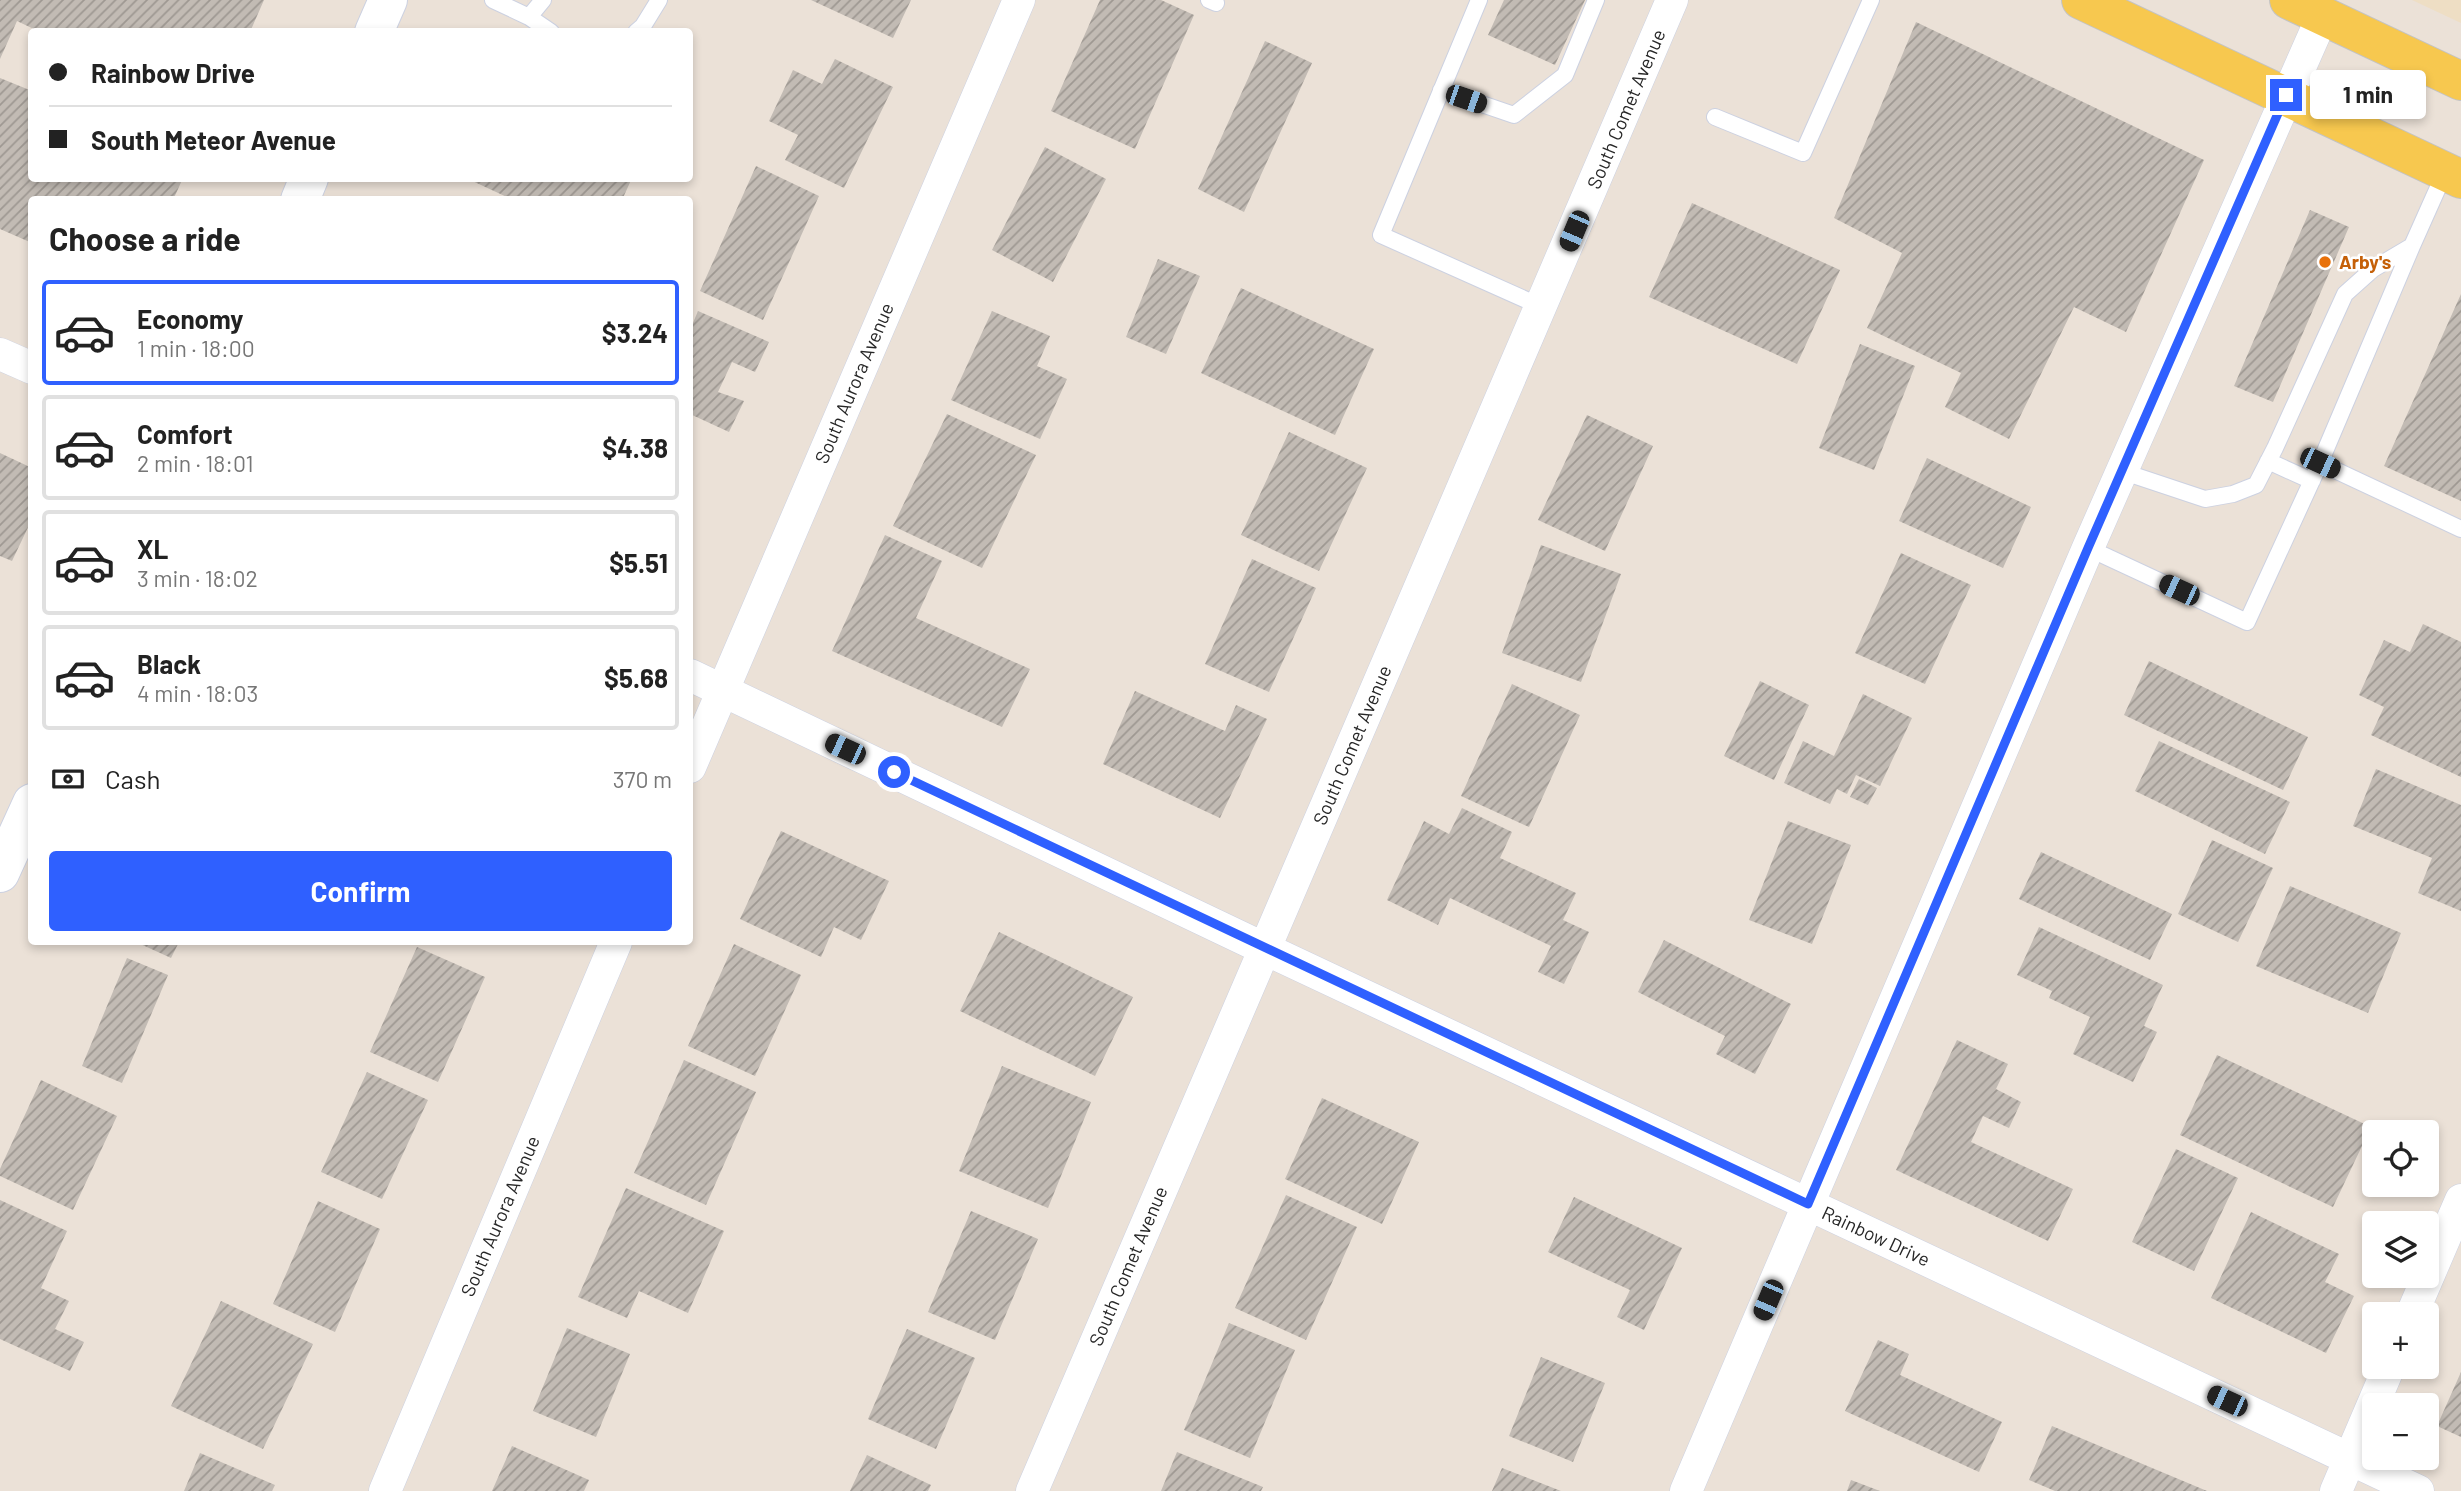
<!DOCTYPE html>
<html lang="en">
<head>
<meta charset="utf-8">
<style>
	body { margin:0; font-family:Barlow,sans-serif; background:#f2f2f2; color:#222; height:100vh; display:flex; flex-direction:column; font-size:26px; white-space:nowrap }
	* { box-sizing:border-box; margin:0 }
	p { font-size:23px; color:#767676 }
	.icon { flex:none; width:38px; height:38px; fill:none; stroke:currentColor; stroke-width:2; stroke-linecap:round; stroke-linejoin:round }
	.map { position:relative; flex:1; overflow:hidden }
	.sheet { position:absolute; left:28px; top:196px; width:665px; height:749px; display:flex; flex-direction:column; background:#fff; border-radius:7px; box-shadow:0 4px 10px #0003 }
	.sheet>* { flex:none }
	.banner { position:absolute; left:28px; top:28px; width:665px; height:154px; border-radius:7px; box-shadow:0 4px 10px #0003; display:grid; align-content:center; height:154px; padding:0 21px; background:#fff }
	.controls { position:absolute; left:2362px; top:1120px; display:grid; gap:14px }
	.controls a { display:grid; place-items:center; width:77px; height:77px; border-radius:7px; background:#fff; box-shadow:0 4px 10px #0003; font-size:35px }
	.end { position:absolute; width:32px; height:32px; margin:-16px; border:9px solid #2f60ff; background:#fff; box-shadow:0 0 0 4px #fff }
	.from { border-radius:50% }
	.bubble { position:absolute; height:49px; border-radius:7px; background:#fff; box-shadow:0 4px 10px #0003; font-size:23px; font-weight:700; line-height:49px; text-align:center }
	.car { position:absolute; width:21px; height:42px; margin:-21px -10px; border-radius:9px; box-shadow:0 0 5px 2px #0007; background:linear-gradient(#222 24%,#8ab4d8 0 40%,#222 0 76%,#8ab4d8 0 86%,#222 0) }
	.banner b { display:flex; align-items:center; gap:24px; height:66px; font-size:26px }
	.banner b+b { border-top:2px solid #e0e0e0 }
	.banner i { width:18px; height:18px; background:#222 }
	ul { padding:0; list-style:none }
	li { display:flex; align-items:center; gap:21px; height:105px; margin:0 14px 10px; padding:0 7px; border:4px solid #e0e0e0; border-radius:7px }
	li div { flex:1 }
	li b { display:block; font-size:26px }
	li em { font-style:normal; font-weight:700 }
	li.on { border-color:#2f60ff }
	li>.icon { width:63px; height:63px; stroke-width:1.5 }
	h2 { padding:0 21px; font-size:32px; line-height:84px }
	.pay { display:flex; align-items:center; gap:18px; height:77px; padding:0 21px; font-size:26px }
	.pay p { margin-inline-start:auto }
	.primary-button { display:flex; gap:14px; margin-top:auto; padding:14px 21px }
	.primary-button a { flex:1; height:80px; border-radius:7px; background:#2f60ff; color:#fff; font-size:28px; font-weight:700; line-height:80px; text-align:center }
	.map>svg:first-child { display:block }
	.education { fill:#eedec4 }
	.building { fill:url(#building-hatch) }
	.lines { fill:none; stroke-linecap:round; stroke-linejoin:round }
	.service-casing { stroke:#ccd1e1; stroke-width:18 }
	.minor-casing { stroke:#ccd1e1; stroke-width:33 }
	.tertiary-casing { stroke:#ccd1e1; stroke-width:40 }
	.primary-casing { stroke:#c3c3c3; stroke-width:40 }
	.service { stroke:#fff; stroke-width:16 }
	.minor { stroke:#fff; stroke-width:32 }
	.tertiary { stroke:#fff; stroke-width:38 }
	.primary { stroke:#f7c84f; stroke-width:38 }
	.route { stroke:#2f60ff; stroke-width:9 }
	.food-dot { fill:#e8710a; stroke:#fff; stroke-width:2.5 }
	.labels { text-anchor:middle; stroke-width:5; stroke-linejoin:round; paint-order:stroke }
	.street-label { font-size:19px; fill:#272727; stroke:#fff }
	.food-label { font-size:19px; font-weight:bold; fill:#c56008; stroke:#fff; text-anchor:start }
</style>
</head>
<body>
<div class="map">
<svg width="2461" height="1491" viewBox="0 0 2461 1491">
	<defs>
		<pattern id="building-hatch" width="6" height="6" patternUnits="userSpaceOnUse" patternTransform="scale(1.75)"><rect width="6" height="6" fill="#c2bbb4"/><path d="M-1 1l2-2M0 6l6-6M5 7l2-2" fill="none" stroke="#9e9892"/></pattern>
	</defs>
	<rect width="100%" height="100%" fill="#ebe1d7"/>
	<!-- education -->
	<path class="education" d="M2412 0H2461V23Z"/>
	<!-- building -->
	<path class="building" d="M0 0H264L250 32H40L17 21 0 59Z
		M811 0H911L893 38Z
		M1100 0H1161L1194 15 1135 149 1051 111Z
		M1504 0H1585L1555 65 1488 35Z
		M1916 22 2204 160 2126 332 2074 307 2009 439 1945 407 1961 373 1867 328 1902 253 1834 218Z
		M1265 41 1312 63 1244 212 1198 189Z
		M835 59 893 87 844 188 785 160 798 135 769 121 793 70 822 84Z
		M0 78 32 91V178H183L173 200H32V243L0 229Z
		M1045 147 1106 179 1053 282 992 250Z
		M756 166 819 196 763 320 700 291Z
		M466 178H632L622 200H513Z
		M1692 203 1840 270 1797 364 1649 297Z
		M2310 210 2349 227 2273 402 2234 386Z
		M1158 259 1200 276 1166 354 1126 337Z
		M1241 288 1374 349 1335 435 1201 373Z
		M2461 294V501L2384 466Z
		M698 311 769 342 755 372 732 362 718 392 744 401 729 432 690 414V330Z
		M992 311 1050 336 1037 366 1067 379 1040 439 951 400Z
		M1860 344 1915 366 1874 470 1819 448Z
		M947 414 1036 455 982 568 893 526Z
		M1587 415 1653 446 1605 551 1538 520Z
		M1289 432 1367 468 1319 571 1241 535Z
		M0 453 32 468V519L12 561 0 556Z
		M1927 458 2031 507 2003 568 1899 521Z
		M885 535 942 561 916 618 1030 669 1002 727 832 651Z
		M1541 545 1621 574 1581 682 1502 653Z
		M1901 553 1971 585 1925 684 1855 653Z
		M1252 559 1316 588 1269 692 1205 664Z
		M2423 624 2461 642V777L2371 735 2384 707 2359 695 2384 640 2410 652Z
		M2149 661 2308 737 2283 790 2124 715Z
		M1760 681 1809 705 1774 780 1724 756Z
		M1512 684 1580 715 1529 827 1461 796Z
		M1135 691 1225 731 1236 705 1267 719 1220 818 1103 764Z
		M1863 694 1912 718 1880 786 1856 775 1847 794 1837 789 1830 804 1784 783 1803 741 1834 756Z
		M2159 741 2290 802 2265 854 2135 791Z
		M2376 769 2461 805V911L2418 893 2432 858 2353 826Z
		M1859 779 1877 788 1868 805 1850 797Z
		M1462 808 1512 832 1500 858 1576 893 1563 920 1589 932 1564 984 1538 972 1551 946 1450 898 1438 925 1387 900 1424 821 1449 834Z
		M1788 821 1851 845 1812 944 1749 920Z
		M781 831 889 881 861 940 834 927 821 957 740 919Z
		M2212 840 2273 868 2238 942 2178 914Z
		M2041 852 2172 914 2150 960 2019 899Z
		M2290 886 2401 933 2368 1013 2256 966Z
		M2039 927 2163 985 2144 1026 2157 1032 2133 1082 2073 1054 2090 1017 2049 998 2052 991 2017 975Z
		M999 932 1133 997 1095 1076 960 1011Z
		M1664 940 1791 1004 1755 1074 1716 1054 1725 1036 1638 992Z
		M136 942H179L171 958Z
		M734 944 801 975 755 1076 688 1046Z
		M417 947 485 977 438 1082 370 1052Z
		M127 958 168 975 122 1083 82 1066Z
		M1957 1040 2008 1064 1996 1089 2021 1102 2009 1128 1983 1116 1971 1142 2073 1189 2048 1241 1896 1170Z
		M2217 1055 2371 1127 2333 1207 2180 1135Z
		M684 1060 756 1092 706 1205 634 1173Z
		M1002 1066 1091 1102 1048 1208 959 1171Z
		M367 1072 428 1100 382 1199 321 1172Z
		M41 1080 117 1116 73 1210 0 1176V1169Z
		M1322 1098 1419 1142 1382 1224 1285 1179Z
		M2176 1149 2238 1178 2194 1271 2132 1242Z
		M626 1188 724 1231 688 1313 639 1291 627 1318 578 1297Z
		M1286 1195 1357 1227 1306 1340 1235 1308Z
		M1574 1197 1682 1248 1644 1330 1617 1317 1630 1290 1548 1252Z
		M0 1200 67 1231 41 1288 69 1301 55 1329 84 1342 70 1371 0 1339Z
		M318 1201 380 1229 335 1332 273 1304Z
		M971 1211 1038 1239 995 1340 928 1312Z
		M2251 1212 2339 1254 2325 1282 2354 1296 2326 1353 2211 1298Z
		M221 1301 313 1344 263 1449 171 1406Z
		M1229 1323 1295 1350 1250 1458 1184 1430Z
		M567 1328 630 1354 596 1437 533 1411Z
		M907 1329 975 1358 936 1449 868 1419Z
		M1878 1340 1909 1354 1900 1375 2002 1422 1979 1472 1845 1411Z
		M1541 1357 1605 1383 1573 1462 1509 1436Z
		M2461 1372V1437L2437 1426Z
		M2052 1426 2207 1491H2055L2029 1480Z
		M512 1446 589 1480 584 1491H492Z
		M1177 1452 1263 1487 1261 1491H1161Z
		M200 1453 275 1485 272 1491H184Z
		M867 1455 931 1485 928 1491H850Z
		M1502 1468 1561 1491H1492Z
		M1851 1480 1880 1491H1847Z"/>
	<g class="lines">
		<!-- service casing -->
		<g class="service-casing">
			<path id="service" d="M493 0 529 17
				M543 0 529 17 551 32
				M1209 0 1216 3
				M1479 0 1381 235 1542 307
				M636 32 643 26 659 0
				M1441 90 1514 115 1565 75 1596 0
				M1715 117 1803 153 1871 0
				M2445 172 2412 246 2320 463 2461 529
				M2268 461 2312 481
				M2121 471 2205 499 2233 494 2256 485 2275 448 2345 294 2373 269 2412 246
				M2088 548 2247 622 2320 463"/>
		</g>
		<!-- minor casing -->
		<g class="minor-casing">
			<path id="minor" d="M0 354 32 368
				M690 675 1263 948 2418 1491
				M690 767 1019 0
				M2412 1314 2461 1200
				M385 1491 616 942
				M1032 1491 1672 0
				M1686 1491 2088 548 2323 15
				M2336 1491 2389 1367"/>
		</g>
		<!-- tertiary casing -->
		<g class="tertiary-casing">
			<path id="tertiary" d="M374 32 388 0
				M300 200 309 178
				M0 873 32 803"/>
		</g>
		<!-- primary casing -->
		<g class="primary-casing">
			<path id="primary" d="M2081 0 2461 179
				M2289 0 2461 81"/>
		</g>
		<!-- service -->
		<use href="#service" class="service"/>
		<!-- minor -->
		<use href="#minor" class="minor"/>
		<!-- tertiary -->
		<use href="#tertiary" class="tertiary"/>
		<!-- primary -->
		<use href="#primary" class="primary"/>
	</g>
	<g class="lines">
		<!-- route -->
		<path class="route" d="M894 772 1808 1204 2088 548 2286 95"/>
	</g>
	<!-- markers -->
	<circle class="food-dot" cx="2325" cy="262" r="7"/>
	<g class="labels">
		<!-- street labels -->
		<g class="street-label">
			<text transform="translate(1626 109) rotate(-67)" y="7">South Comet Avenue</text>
			<text transform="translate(854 383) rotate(-67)" y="7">South Aurora Avenue</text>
			<text transform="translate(1352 745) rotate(-67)" y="7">South Comet Avenue</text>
			<text transform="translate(500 1216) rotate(-67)" y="7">South Aurora Avenue</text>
			<text transform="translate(1876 1236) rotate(25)" y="7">Rainbow Drive</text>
			<text transform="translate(1128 1266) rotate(-67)" y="7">South Comet Avenue</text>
		</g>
		<!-- food labels -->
		<g class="food-label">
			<text x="2339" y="269">Arby's</text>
		</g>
	</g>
</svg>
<div class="controls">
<a><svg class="icon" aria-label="locate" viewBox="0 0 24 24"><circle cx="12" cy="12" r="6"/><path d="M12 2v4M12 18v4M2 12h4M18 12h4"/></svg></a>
<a><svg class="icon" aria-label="layers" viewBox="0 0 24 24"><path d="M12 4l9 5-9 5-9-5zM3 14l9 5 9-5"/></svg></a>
<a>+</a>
<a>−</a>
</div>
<i class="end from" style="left:894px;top:772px"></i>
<i class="end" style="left:2286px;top:95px"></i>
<div class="bubble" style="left:2310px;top:70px;width:116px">1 min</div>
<i class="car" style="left:1466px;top:99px;rotate:109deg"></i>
<i class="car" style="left:1574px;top:231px;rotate:203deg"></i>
<i class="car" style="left:2320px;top:463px;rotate:115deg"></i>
<i class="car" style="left:2179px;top:590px;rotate:295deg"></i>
<i class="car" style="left:845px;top:749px;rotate:295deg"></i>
<i class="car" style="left:1768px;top:1300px;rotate:203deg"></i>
<i class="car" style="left:2227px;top:1401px;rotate:295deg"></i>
<div class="banner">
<b><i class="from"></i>Rainbow Drive</b>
<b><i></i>South Meteor Avenue</b>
</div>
<section class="sheet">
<h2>Choose a ride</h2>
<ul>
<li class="on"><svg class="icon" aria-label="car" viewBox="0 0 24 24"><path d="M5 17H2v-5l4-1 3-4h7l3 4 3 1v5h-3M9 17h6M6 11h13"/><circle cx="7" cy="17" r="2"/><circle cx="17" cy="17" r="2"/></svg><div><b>Economy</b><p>1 min · 18:00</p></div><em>$3.24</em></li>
<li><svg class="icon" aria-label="car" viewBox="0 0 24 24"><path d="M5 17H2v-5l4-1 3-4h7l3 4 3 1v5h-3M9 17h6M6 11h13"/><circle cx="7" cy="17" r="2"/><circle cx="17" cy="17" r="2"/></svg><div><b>Comfort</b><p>2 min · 18:01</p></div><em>$4.38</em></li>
<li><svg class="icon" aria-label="car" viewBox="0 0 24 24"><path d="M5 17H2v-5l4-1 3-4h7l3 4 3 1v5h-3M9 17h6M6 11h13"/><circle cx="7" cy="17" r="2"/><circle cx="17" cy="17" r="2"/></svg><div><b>XL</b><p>3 min · 18:02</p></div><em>$5.51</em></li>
<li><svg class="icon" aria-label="car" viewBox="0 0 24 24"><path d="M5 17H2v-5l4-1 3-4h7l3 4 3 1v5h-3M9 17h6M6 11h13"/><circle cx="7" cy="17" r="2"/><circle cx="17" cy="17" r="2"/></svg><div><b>Black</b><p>4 min · 18:03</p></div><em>$5.68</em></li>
</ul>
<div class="pay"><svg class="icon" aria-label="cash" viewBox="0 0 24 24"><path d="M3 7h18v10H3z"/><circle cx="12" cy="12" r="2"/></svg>Cash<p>370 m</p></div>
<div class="primary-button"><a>Confirm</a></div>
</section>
</div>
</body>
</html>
